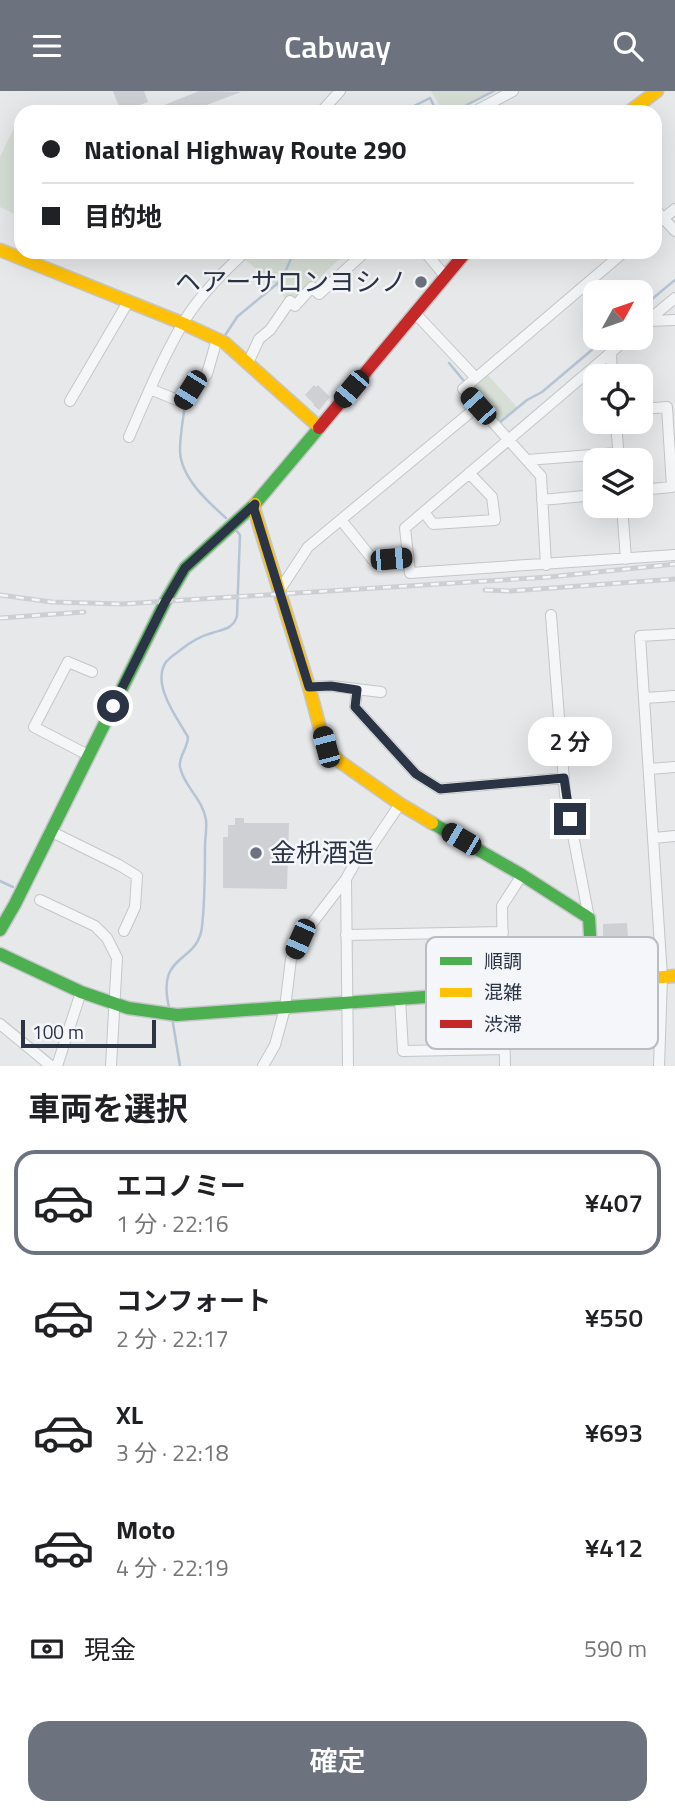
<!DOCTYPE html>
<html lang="ja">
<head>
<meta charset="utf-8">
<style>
	body { margin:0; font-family:"Titillium Web","Noto Sans JP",sans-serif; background:#f2f2f2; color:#202124; height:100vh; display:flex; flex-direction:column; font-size:26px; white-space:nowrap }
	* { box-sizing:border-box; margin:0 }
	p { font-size:23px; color:#757577 }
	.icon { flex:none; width:38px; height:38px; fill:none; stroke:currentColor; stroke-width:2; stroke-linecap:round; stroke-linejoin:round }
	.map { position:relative; height:975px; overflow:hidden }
	.sheet { display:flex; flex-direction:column; background:#fff; flex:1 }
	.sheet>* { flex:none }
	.banner { position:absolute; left:14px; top:14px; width:648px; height:154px; border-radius:21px; box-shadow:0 7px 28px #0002; display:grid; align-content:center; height:154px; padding:0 28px; background:#fff }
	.needle { width:46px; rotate:50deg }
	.tools { position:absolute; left:583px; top:189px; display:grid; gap:14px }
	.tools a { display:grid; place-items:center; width:70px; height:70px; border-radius:14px; background:#fff; box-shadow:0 7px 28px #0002; font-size:35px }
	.scale { position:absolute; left:21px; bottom:18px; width:135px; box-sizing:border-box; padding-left:7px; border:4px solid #2b3445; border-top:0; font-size:19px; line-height:24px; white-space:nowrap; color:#2b3445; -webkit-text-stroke:5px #f4f6f9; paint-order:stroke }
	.end { position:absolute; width:32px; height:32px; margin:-16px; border:9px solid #2b3445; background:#fff; box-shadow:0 0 0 4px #fff }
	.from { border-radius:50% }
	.bubble { position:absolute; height:49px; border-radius:21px; background:#fff; box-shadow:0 7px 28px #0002; font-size:23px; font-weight:600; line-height:49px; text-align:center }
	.car { position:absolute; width:21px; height:42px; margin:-21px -10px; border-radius:9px; box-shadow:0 0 5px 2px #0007; background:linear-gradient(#222 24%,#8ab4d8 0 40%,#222 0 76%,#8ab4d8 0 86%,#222 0) }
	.banner b { display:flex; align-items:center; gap:24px; height:66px; font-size:26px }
	.banner b+b { border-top:2px solid #e0e0e0 }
	.banner i { width:18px; height:18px; background:#202124 }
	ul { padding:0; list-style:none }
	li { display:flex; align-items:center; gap:21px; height:105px; margin:0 14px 10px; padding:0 14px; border:4px solid transparent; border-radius:21px }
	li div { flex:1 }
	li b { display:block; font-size:26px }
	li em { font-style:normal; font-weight:600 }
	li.on { border-color:#6c737f }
	li>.icon { width:63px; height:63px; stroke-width:1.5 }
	h2 { padding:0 28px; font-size:32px; line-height:84px }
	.pay { display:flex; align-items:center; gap:18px; height:77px; padding:0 28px; font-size:26px }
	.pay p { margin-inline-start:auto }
	.cta { display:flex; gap:14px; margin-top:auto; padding:14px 28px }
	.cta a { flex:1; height:80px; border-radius:21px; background:#6c737f; color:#fff; font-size:28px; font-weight:600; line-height:80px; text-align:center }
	header { display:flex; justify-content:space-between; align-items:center; height:91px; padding:0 28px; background:#6c737f; color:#fff; font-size:32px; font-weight:600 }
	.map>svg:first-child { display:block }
	.green { fill:#d6ded6 }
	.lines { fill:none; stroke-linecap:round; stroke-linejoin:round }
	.stream { stroke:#b4c4d5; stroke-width:2.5 }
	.building { fill:#ced0d3 }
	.street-casing { stroke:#c4c6c8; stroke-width:12 }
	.fast-casing { stroke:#c4c6c8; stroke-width:15 }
	.slow-casing { stroke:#c4c6c8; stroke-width:15 }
	.jam-casing { stroke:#c4c6c8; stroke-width:15 }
	.street { stroke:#f5f6f7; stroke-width:10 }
	.fast { stroke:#4caf50; stroke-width:12 }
	.slow { stroke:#ffc107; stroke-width:12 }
	.jam { stroke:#c62828; stroke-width:12 }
	.rail-casing { stroke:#cecfd2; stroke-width:5 }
	.rail { stroke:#f4f6f9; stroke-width:2.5; stroke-dasharray:8; stroke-linecap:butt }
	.route { stroke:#2b3445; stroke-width:9 }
	.poi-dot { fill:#6c737f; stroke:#f4f6f9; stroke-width:2.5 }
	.labels { text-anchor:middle; stroke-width:5; stroke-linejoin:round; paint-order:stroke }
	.poi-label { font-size:26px; fill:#2b3445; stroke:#f4f6f9; text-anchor:end }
	.key { fill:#f4f6f9; stroke:#b8bcc3; stroke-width:2 }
	.key-label { font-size:19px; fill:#2b3445 }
</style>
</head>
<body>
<header><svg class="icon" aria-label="menu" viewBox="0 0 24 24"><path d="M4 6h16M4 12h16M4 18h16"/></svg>Cabway<svg class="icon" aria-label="search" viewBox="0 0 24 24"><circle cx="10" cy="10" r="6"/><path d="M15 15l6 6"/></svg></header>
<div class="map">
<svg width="675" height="975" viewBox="0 0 675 975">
	<rect width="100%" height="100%" fill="#e6e8ea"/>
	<!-- green -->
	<path class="green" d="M431 0H494L453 21H444Z
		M21 22V126L0 116V66Z
		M248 161H349L334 173 296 210 285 208 279 197 242 166Z
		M486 282 518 317 499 334 468 298Z"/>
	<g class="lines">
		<!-- stream -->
		<path class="stream" d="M402 21 430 7 437 21
			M453 21 494 0
			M640 218 675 189
			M224 246 237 226 278 192 283 186 294 161
			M449 272 499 332 527 309 542 301 606 247
			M185 314C183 329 180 344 180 359 180 386 208 411 226 427
			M0 790 13 796
			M170 920C154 860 197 875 202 836 205 809 205 783 205 756 205 747 207 738 206 729 203 708 184 696 180 676 178 666 188 657 188 646 177 627 151 593 166 571 169 567 175 563 179 560 189 552 200 545 212 542 224 538 233 538 237 525L240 444 236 439
			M172 926 180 975"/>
	</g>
	<!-- building -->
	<path class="building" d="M113 0H144L148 11 121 21Z
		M199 0 241 1 188 21H147Z
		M314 294 316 296 318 294 330 306 319 319 313 314 314 313 305 304Z
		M235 727H244V732H289L287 798 223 797V746H228V734H235Z
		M627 832 628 847 603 849V833Z"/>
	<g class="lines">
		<!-- street casing -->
		<g class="street-casing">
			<path id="street" d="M321 21 340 0
				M474 21 513 0
				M654 117 675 140
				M654 135 675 118
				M425 161 445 185
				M415 222 476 287
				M648 230 675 229
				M640 236 675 207
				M628 247 405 437 410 482 675 464
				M611 262 612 285
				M248 272 259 248 270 239 290 210 295 215 312 196 319 203 365 161
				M150 298 182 311 190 299 207 283 217 248
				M70 310 128 211
				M640 318 667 316 672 396 640 399
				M616 331 619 369
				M129 346C145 309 161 270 182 234 196 209 223 181 245 161
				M527 369 618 362
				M542 409 595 404
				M622 415 626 468
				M424 421 433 433 495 429 492 406 469 382
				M341 429 374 470 408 467
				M546 474 541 385 463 298 624 161
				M279 500 308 456 478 315
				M551 524 565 703 589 827
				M309 596 331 595 381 601
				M357 599 355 616 416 683 440 698 564 687
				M645 607 675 605
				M88 664 34 636 68 571 92 581
				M649 678 675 676
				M50 740 119 774 137 785 135 816 124 840
				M654 747 675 745
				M346 788 348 975
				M40 809 95 835 107 847 117 867 111 975
				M346 844 503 841
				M400 908 403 960 504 958
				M0 933 51 975
				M57 975 81 901
				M263 975 275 954 285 917 291 868 300 848 346 788 356 770 367 762 400 713
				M505 975 502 815 522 784
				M659 975 662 886 640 545 675 543"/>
		</g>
		<!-- fast casing -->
		<g class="fast-casing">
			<path id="fast" d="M432 732 522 784 589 827 593 893
				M0 839 15 813 165 511 185 477 255 413 319 337
				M0 863 81 901 128 917 177 924 439 905"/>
		</g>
		<!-- slow casing -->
		<g class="slow-casing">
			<path id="slow" d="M629 21 657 0
				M0 159 182 232 225 252 319 336
				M255 413 254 418 309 596 325 656 339 670 400 713 432 732
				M439 905 675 885"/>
		</g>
		<!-- jam casing -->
		<g class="jam-casing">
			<path id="jam" d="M319 337 466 161"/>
		</g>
		<!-- street -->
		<use href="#street" class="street"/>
		<!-- fast -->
		<use href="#fast" class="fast"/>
		<!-- slow -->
		<use href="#slow" class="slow"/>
		<!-- jam -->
		<use href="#jam" class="jam"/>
		<!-- rail casing -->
		<g class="rail-casing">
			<path id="rail" d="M485 499 511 500 675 488
				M0 504 52 511 122 513 549 486 675 473
				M0 527 84 521"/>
		</g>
		<!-- rail -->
		<use href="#rail" class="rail"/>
	</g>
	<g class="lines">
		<!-- route -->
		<path class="route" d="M113 615 165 511 185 477 255 413 254 418 309 596 331 595 357 599 355 616 416 683 440 698 564 687 570 728"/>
	</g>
	<!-- markers -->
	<g class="poi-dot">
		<circle cx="421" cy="191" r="7"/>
		<circle cx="256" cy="762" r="7"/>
	</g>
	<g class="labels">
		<!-- poi labels -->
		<g class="poi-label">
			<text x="407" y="200">ヘアーサロンヨシノ</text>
			<text x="270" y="771" text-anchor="start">金枡酒造</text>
		</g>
	</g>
	<!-- legend -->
	<rect x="426" y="846" width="232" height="112" rx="10" class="key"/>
	<rect x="440" y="866" width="32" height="8" fill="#4caf50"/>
	<rect x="440" y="897" width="32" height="9" fill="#ffc107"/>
	<rect x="440" y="929" width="32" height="8" fill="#c62828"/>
	<g class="key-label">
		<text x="484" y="877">順調</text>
		<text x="484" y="908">混雑</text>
		<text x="484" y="940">渋滞</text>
	</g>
</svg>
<div class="tools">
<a><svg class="needle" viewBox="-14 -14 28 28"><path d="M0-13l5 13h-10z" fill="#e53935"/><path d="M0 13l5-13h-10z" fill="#757577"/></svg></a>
<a><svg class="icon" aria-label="locate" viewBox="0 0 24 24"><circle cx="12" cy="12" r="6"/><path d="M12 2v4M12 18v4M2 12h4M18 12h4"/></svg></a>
<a><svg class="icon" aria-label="layers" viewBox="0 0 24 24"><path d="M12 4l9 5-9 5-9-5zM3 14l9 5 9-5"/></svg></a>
</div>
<div class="scale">100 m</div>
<i class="end from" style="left:113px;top:615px"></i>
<i class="end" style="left:570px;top:728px"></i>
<div class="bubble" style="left:528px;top:626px;width:84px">2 分</div>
<i class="car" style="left:351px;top:298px;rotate:220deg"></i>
<i class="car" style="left:190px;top:299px;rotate:212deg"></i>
<i class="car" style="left:478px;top:315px;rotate:318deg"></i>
<i class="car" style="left:391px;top:468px;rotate:85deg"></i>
<i class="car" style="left:326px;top:656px;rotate:345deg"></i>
<i class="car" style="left:461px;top:748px;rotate:300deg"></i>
<i class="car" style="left:300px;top:848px;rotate:204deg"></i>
<div class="banner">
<b><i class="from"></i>National Highway Route 290</b>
<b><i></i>目的地</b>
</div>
</div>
<section class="sheet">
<h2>車両を選択</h2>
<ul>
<li class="on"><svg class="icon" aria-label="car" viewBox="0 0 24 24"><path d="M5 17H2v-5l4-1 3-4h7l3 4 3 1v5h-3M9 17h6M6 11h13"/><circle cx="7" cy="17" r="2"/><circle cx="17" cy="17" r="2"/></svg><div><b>エコノミー</b><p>1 分 · 22:16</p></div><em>¥407</em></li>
<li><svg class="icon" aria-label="car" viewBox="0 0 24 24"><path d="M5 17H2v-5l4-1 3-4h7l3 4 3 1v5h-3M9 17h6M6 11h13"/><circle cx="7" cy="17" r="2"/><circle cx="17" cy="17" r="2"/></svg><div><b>コンフォート</b><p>2 分 · 22:17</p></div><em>¥550</em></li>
<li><svg class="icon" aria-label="car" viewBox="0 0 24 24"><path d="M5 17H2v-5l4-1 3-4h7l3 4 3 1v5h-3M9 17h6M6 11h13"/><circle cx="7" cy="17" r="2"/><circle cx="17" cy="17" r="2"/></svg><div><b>XL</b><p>3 分 · 22:18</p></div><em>¥693</em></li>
<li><svg class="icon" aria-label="car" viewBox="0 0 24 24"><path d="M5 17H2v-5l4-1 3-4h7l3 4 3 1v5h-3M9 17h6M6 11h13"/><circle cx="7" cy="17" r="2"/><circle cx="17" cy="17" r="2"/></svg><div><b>Moto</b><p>4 分 · 22:19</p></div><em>¥412</em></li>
</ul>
<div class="pay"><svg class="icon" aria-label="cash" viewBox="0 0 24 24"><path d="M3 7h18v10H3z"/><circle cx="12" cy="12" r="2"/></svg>現金<p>590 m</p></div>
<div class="cta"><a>確定</a></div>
</section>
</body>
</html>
